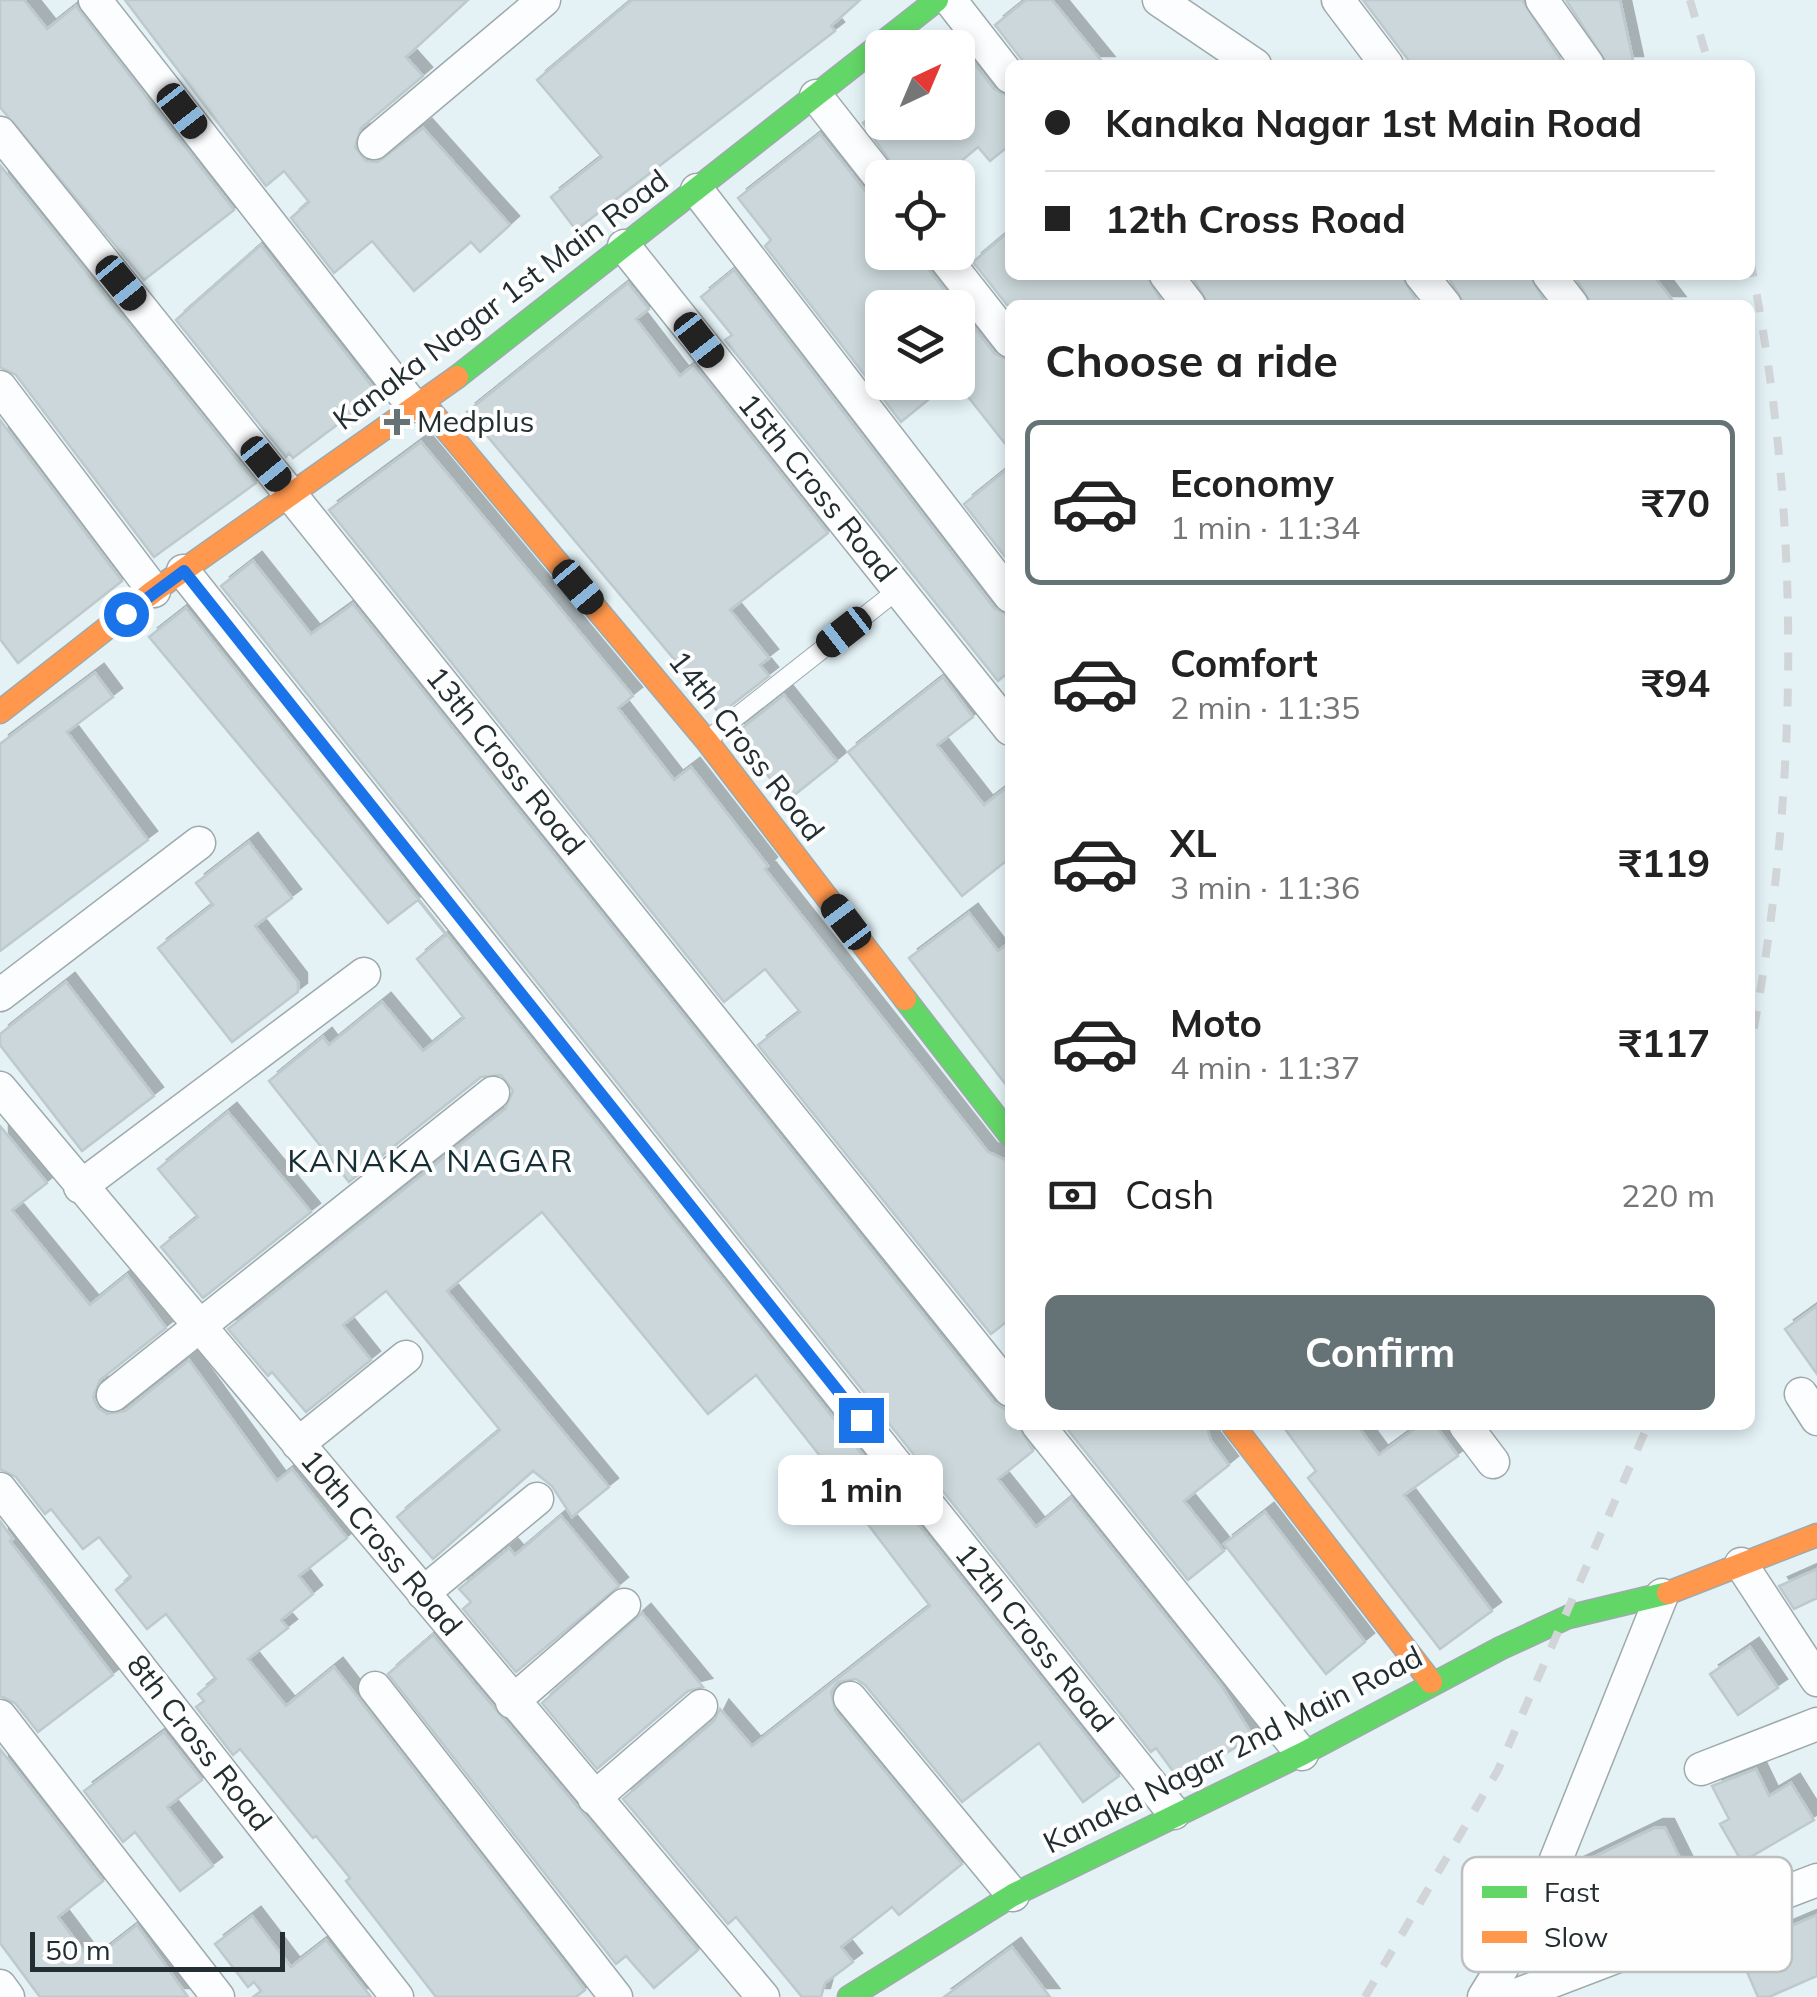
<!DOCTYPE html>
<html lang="en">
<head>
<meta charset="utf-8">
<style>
	body { margin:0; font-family:Mulish,sans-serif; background:#f2f2f2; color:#222; height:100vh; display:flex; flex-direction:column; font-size:38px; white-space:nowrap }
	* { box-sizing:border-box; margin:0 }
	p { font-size:32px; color:#767676 }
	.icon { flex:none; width:55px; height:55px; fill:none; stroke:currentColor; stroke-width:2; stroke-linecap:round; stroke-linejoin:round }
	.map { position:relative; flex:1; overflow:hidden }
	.sheet { position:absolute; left:1005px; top:300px; width:750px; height:1130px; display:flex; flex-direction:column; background:#fff; border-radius:15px; box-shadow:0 5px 15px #0003 }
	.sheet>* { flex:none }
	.hud { position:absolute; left:1005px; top:60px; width:750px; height:220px; border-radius:15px; box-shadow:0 5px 15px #0003; display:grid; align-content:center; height:220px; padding:0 40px; background:#fff }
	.needle { width:65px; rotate:44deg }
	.buttons { position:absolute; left:865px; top:30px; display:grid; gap:20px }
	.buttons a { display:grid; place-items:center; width:110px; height:110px; border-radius:15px; background:#fff; box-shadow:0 5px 15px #0003; font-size:50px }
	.scale { position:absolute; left:30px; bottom:25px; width:255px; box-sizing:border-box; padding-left:10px; border:5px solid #222e31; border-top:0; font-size:28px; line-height:35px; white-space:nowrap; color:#222e31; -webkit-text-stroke:8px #fefefe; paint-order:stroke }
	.end { position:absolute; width:45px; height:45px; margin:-22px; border:12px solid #1a73e8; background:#fff; box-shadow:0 0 0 5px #fff }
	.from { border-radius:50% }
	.bubble { position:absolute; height:70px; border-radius:15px; background:#fff; box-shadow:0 5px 15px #0003; font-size:32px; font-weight:700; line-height:70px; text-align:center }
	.car { position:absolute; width:30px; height:60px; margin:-30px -15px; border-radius:12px; box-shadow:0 0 8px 2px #0007; background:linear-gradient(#222 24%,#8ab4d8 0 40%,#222 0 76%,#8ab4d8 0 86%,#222 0) }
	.hud b { display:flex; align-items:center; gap:35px; height:95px; font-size:38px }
	.hud b+b { border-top:2px solid #e0e0e0 }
	.hud i { width:25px; height:25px; background:#222 }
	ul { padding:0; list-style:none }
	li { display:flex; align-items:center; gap:30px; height:165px; margin:0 20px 15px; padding:0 20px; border:5px solid transparent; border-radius:15px }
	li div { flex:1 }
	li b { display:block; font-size:38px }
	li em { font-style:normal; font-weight:700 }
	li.on { border-color:#667376 }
	li>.icon { width:90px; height:90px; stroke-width:1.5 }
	h2 { padding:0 40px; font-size:45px; line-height:120px }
	.pay { display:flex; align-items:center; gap:25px; height:110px; padding:0 40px; font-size:38px }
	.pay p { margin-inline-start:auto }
	.button { display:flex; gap:20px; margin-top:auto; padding:20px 40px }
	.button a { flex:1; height:115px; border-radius:15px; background:#667376; color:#fff; font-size:40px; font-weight:700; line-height:115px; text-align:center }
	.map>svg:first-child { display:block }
	.building { fill:#cbd7da; stroke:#bdc9cd; stroke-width:2.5; filter:url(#shadow) }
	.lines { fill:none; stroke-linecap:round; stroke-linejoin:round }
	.lane-casing { stroke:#9ea9ac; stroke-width:20 }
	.street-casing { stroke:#9ea9ac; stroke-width:35 }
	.fast-casing { stroke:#9ea9ac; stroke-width:25 }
	.slow-casing { stroke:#9ea9ac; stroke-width:25 }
	.lane { stroke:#fbfdfe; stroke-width:18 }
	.street { stroke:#fbfdfe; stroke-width:32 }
	.fast { stroke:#63d668; stroke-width:22 }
	.slow { stroke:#ff974d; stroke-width:22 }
	.rail { stroke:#d1d5d7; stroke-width:8; stroke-dasharray:18 18; stroke-linecap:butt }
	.route { stroke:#1a73e8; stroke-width:12 }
	.poi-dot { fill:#667376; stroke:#fefefe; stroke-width:4 }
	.labels { text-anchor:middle; stroke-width:8; stroke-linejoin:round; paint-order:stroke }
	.street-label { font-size:30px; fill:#222e31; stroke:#fefefe }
	.poi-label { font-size:30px; fill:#222e31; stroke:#fefefe; text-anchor:start }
	.neighbourhood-label { font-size:32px; letter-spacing:2.5px; fill:#142f35; stroke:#fefefe }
	.key { fill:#fefefe; stroke:#bcc0c0; stroke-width:2.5 }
	.key-label { font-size:28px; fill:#222e31 }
</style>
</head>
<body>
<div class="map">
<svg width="1817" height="1997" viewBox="0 0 1817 1997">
	<defs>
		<filter id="shadow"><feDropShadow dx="9" dy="-9" stdDeviation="0" flood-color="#0004"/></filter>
	</defs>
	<rect width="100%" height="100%" fill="#e4f2f6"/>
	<!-- building -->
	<path class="building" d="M0 0H24L47 29 76 6 234 210 144 280 0 107Z
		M125 0H468L406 57 423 76 361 128 355 147 366 161 378 162 423 128 510 225 480 252 471 242 414 291 372 241 334 273 291 218 309 202 284 171 266 186Z
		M632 0H860L831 26 835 31 576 230 551 197 602 157 537 80Z
		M1026 0H1052L1105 65H1026L995 25Z
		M1363 0H1522L1564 65H1412Z
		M1566 0H1620L1634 65H1608Z
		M964 50 994 89 1010 97V145L990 161 978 147 941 178H902L863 123 882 107V122H958V56Z
		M820 134 866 192 882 200V252H920L924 264 994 353 1010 361V450L958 384V308H882V382H950L901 422 765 246 771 240 738 198Z
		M0 165 256 483 154 557 16 375 0 367Z
		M1010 231V275H1146L1164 305H1007L973 262Z
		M261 245 378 394 293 458 289 453 286 457 176 320Z
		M734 270 994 608 1010 616V671L998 681 725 340 732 335 701 297Z
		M1191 275H1401L1419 305H1209Z
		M1447 275H1529L1547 305H1465Z
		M1574 275H1653L1676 305H1592Z
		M628 283 649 309 636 319 680 376 694 365 828 533 730 610 769 658 760 665 769 676 720 714 467 412Z
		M0 420 122 581 18 663 0 639Z
		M421 442 633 696 618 708 674 780 691 767 768 866 765 869 988 1152 1010 1162V1319L991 1334 758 1045 800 1012 765 969 724 1002 329 510Z
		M1010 467V563L964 504Z
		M253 561 311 634 353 604 994 1403 1010 1412V1425H1018L1033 1451 998 1479 1036 1527 1071 1498 1221 1685 1253 1736 1181 1782 1156 1748 1151 1752 221 586Z
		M186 608 1119 1776 1083 1802 1039 1743 962 1802 865 1685 856 1679 838 1682 831 1692 835 1711 962 1864 899 1915 892 1907 841 1947 853 1962 825 1983 821 1997H802L736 1917 728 1924 623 1799 714 1721 720 1709 752 1746 930 1606 854 1506 858 1504 756 1375 708 1414 542 1212 447 1291 609 1487 572 1517 552 1486 533 1471 433 1559 397 1517 500 1430 386 1291 343 1325 371 1360 306 1412 272 1372 268 1376 228 1329 505 1109 513 1091 501 1075 481 1077 349 1182 269 1081 323 1037 329 1045 382 1002 423 1051 464 1018 417 959 446 935 418 900 388 923 149 637Z
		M95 673 113 697 67 732 148 840 0 951V744Z
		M943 677 973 717 937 745 984 805 1010 785V858L962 896 848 752Z
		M784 695 837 761 787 801 736 733Z
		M249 842 292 898 255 926 298 982V992L232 1042 158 948 213 905 196 883Z
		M969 913 998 951 1010 942V1090L909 958Z
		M66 982 154 1096 82 1151 0 1045V1034Z
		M228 1112 311 1212 203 1298 161 1247 198 1217 158 1169Z
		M0 1126 47 1183 12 1210 90 1305 127 1275 166 1328 100 1380 93 1397 98 1408 107 1414 125 1411 189 1360 277 1481 292 1469 347 1538 299 1576 313 1594 281 1620 288 1628 248 1659 286 1706 334 1667 585 1990 576 1997H436L346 1881 350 1878 316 1836 313 1838 240 1749 233 1755 196 1707 204 1701 198 1694 216 1679 166 1614 147 1629 116 1590 131 1577 99 1537 83 1549 51 1509 45 1514 16 1477 0 1469Z
		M1817 1306V1374L1785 1329Z
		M1064 1425H1206L1211 1441 1229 1465 1184 1501 1224 1551 1188 1580Z
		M1282 1425H1357L1379 1455 1420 1425H1435L1458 1456 1404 1495 1492 1611 1440 1649 1308 1478 1316 1471Z
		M1265 1512 1365 1642 1326 1674 1224 1544Z
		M561 1516 619 1586 516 1672 463 1609 471 1602 459 1589 509 1548 515 1555Z
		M0 1521 13 1539 10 1541 113 1675 38 1732 15 1703 0 1696Z
		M1817 1569V1598L1794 1609 1779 1586Z
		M642 1613 703 1687 688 1691 597 1769 542 1703Z
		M433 1635 698 1950 654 1988 626 1956 616 1964 388 1674Z
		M1750 1647 1778 1688 1738 1715 1710 1674Z
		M164 1732 202 1780 167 1807 213 1866 180 1891 135 1832 123 1842 84 1791Z
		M0 1749 103 1881 58 1917 91 1961 137 1925 188 1997H40L0 1943Z
		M1756 1769 1769 1796 1791 1783 1814 1820 1742 1862 1720 1824 1729 1819 1712 1786Z
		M1654 1828H1665L1700 1899 1602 1941 1571 1876 1575 1866Z
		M1817 1915V1976L1769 1997H1758L1737 1949Z
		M252 1916 291 1967 326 1940 371 1997H253L261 1991 254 1982 248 1987 215 1944Z
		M1012 1947 1050 1997H944Z"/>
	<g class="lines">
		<!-- lane casing -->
		<g class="lane-casing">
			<path id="lane" d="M707 740 899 589"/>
		</g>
		<!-- street casing -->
		<g class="street-casing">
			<path id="street" d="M95 0 413 406
				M950 0 1010 77
				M1159 0 1255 65
				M1338 0 1387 65
				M1542 0 1588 65
				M816 96 882 180
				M0 133 1010 1390
				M374 143 544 0
				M697 190 1010 596
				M624 246 1010 729
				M940 252 1010 341
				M1166 275 1189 305
				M1421 275 1445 305
				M1549 275 1572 305
				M0 387 154 591
				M183 571 1174 1813
				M0 995 199 843
				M0 1088 763 1997
				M80 1187 364 974
				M1801 1394 1817 1419
				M113 1395 493 1093
				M1038 1425 1302 1754
				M1465 1425 1493 1462
				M298 1444 406 1357
				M0 1489 397 1997
				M1741 1564 1817 1680
				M423 1593 537 1499
				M375 1688 616 1997
				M850 1698 1013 1895
				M512 1702 624 1605
				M0 1716 218 1997
				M1701 1769 1817 1724
				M594 1798 701 1706
				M0 1986 8 1997
				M1484 1997 1519 1940 1555 1862 1662 1595
				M1511 1997 1817 1880"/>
		</g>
		<!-- fast casing -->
		<g class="fast-casing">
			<path id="fast" d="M457 377 937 0
				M905 999 1010 1135
				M849 1997 1013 1895 1302 1754 1501 1648 1568 1617 1668 1593"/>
		</g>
		<!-- slow casing -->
		<g class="slow-casing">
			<path id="slow" d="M424 403 706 740 905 999
				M0 712 154 591 457 377
				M1233 1425 1431 1682
				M1668 1593 1817 1535"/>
		</g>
		<!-- lane -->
		<use href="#lane" class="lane"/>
		<!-- street -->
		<use href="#street" class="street"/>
		<!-- fast -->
		<use href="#fast" class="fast"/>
		<!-- slow -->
		<use href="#slow" class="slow"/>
		<!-- rail -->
		<path class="rail" d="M1690 0 1709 65
			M1750 259C1802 518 1800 789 1750 1049
			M1365 1997 1498 1770 1648 1425"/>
	</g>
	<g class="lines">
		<!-- route -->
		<path class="route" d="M126 614 184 571 861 1420"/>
	</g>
	<!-- markers -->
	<path class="poi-dot" d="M392 407h10v10h10v10h-10v10h-10v-10h-10v-10h10z"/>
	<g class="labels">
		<!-- street labels -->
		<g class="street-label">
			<text transform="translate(501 300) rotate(-37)" y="10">Kanaka Nagar 1st Main Road</text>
			<text transform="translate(817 488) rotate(51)" y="10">15th Cross Road</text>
			<text transform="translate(746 746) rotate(52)" y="10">14th Cross Road</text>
			<text transform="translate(505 761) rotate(51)" y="10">13th Cross Road</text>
			<text transform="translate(381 1543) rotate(50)" y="10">10th Cross Road</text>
			<text transform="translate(1034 1638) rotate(51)" y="10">12th Cross Road</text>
			<text transform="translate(199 1743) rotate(52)" y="10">8th Cross Road</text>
			<text transform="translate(1233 1750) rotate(-27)" y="10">Kanaka Nagar 2nd Main Road</text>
		</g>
		<!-- poi labels -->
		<g class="poi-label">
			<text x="417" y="432">Medplus</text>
		</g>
		<!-- neighbourhood labels -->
		<g class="neighbourhood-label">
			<text x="431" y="1172">KANAKA NAGAR</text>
		</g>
	</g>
	<!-- legend -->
	<rect x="1462" y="1857" width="330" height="115" rx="15" class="key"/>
	<rect x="1482" y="1886" width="45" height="12" fill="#63d668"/>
	<rect x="1482" y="1931" width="45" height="12" fill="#ff974d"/>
	<g class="key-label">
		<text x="1544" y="1902">Fast</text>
		<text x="1544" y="1947">Slow</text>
	</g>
</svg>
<div class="buttons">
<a><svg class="needle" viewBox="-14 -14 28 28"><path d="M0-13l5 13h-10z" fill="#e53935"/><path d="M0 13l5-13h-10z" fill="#767676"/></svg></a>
<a><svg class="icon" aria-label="locate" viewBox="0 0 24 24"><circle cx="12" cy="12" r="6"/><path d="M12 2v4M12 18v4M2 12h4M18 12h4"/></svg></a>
<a><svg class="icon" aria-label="layers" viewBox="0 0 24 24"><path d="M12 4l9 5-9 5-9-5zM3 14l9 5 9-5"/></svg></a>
</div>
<div class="scale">50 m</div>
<i class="end from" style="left:126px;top:614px"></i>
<i class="end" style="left:861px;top:1420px"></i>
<div class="bubble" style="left:778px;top:1455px;width:165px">1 min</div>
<i class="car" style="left:182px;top:111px;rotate:142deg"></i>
<i class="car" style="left:121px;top:283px;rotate:141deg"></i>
<i class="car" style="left:699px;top:340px;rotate:142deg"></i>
<i class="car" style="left:266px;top:464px;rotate:141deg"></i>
<i class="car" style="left:578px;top:587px;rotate:140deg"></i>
<i class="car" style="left:844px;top:632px;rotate:232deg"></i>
<i class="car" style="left:846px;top:922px;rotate:323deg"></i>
<div class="hud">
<b><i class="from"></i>Kanaka Nagar 1st Main Road</b>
<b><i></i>12th Cross Road</b>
</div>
<section class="sheet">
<h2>Choose a ride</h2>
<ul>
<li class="on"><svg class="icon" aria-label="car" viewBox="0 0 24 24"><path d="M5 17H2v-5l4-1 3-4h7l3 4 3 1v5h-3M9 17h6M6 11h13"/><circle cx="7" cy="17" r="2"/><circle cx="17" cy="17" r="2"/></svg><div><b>Economy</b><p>1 min · 11:34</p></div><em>₹70</em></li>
<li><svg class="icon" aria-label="car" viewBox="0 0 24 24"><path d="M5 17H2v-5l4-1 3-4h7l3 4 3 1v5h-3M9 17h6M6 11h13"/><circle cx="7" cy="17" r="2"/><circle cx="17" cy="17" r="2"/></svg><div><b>Comfort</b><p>2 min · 11:35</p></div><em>₹94</em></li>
<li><svg class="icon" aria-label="car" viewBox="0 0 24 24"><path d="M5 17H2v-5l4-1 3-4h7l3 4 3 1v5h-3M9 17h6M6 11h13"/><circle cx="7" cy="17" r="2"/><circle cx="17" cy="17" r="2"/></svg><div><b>XL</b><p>3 min · 11:36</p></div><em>₹119</em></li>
<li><svg class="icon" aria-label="car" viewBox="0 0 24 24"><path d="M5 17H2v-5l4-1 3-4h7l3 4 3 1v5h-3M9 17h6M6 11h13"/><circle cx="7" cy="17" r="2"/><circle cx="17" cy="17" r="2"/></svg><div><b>Moto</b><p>4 min · 11:37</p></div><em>₹117</em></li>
</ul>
<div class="pay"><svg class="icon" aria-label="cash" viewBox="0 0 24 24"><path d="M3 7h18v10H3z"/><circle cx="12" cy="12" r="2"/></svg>Cash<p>220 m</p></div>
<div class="button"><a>Confirm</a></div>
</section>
</div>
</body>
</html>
